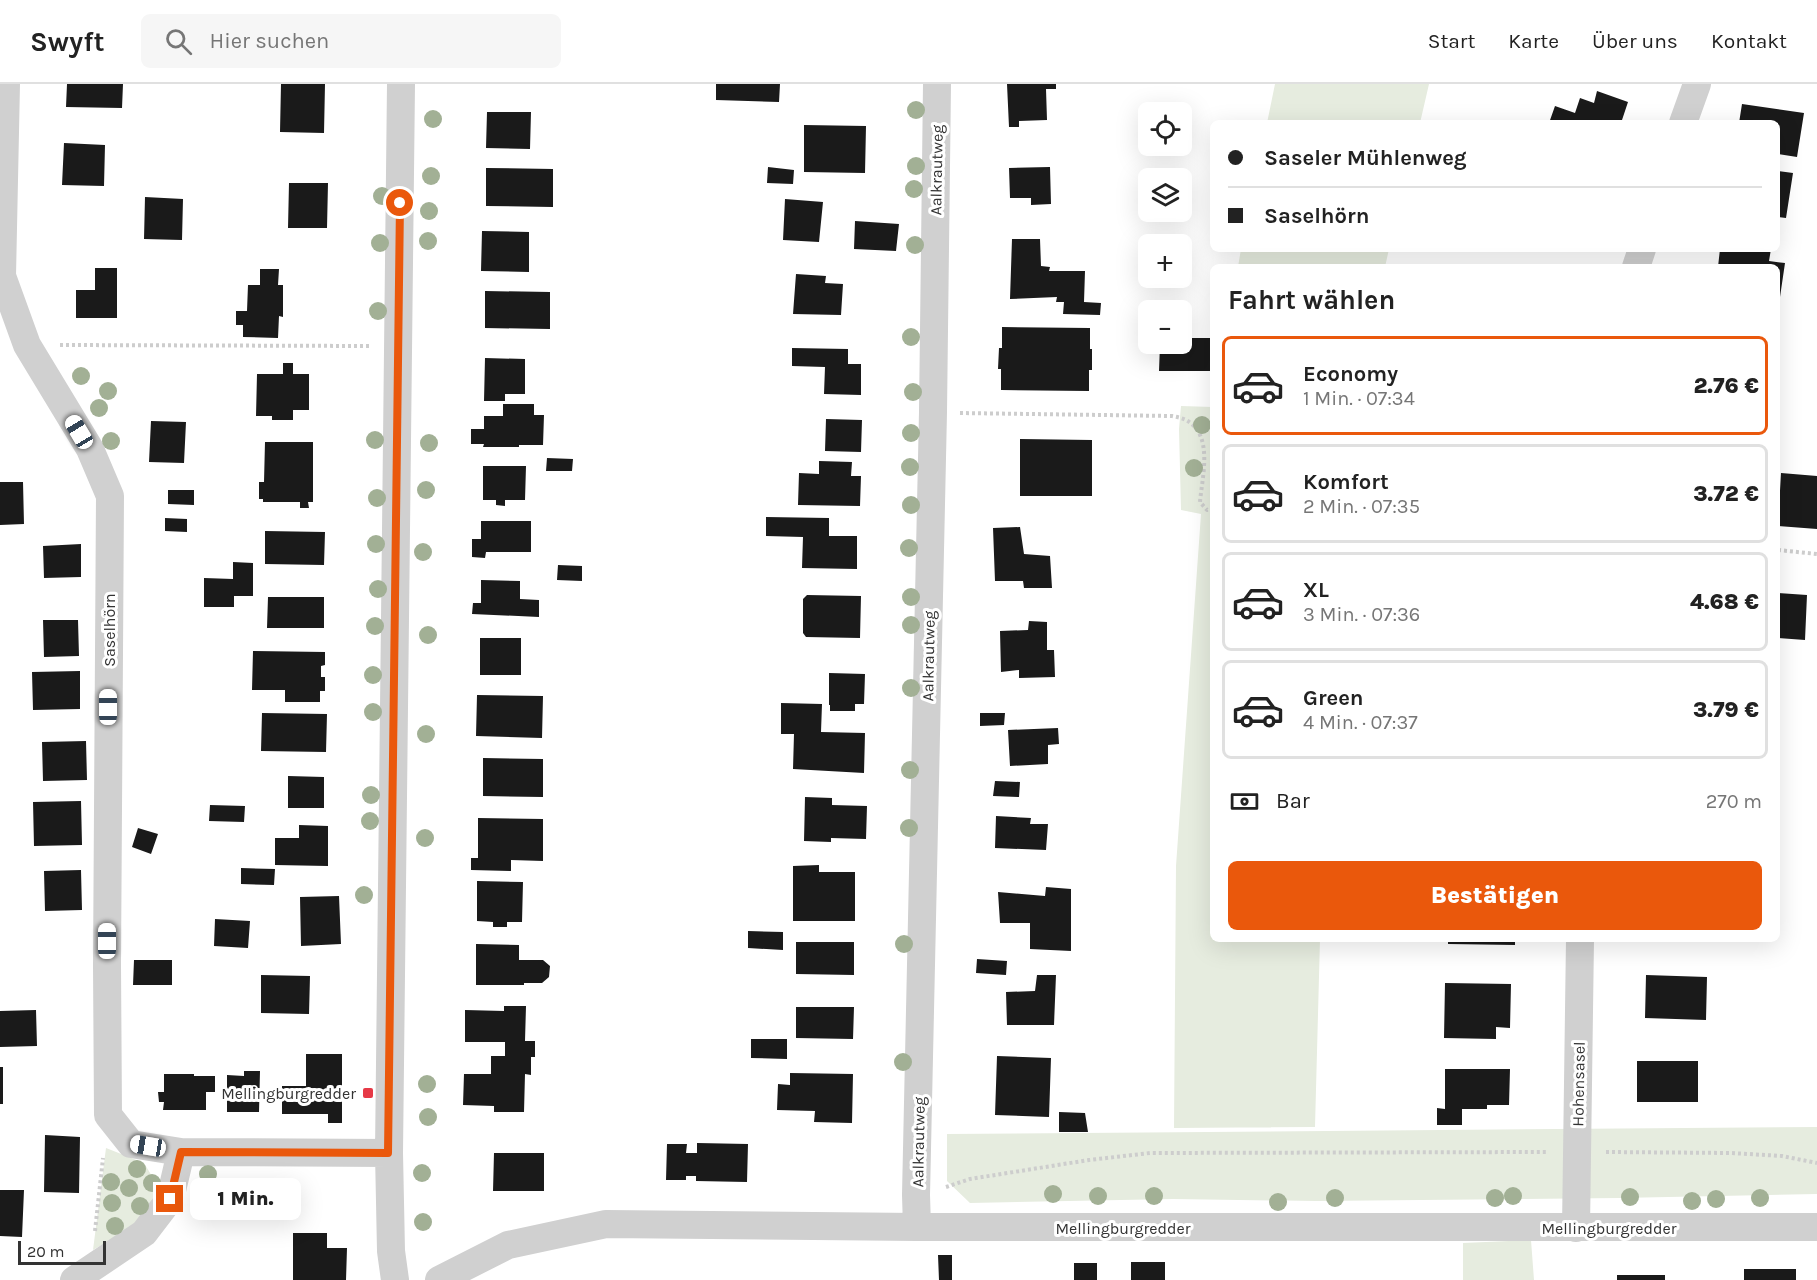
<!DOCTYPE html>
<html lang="de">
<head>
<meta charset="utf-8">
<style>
	body { margin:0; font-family:Karla,sans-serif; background:#f6f6f6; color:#222; height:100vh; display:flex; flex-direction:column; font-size:22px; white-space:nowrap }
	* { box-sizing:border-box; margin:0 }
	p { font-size:20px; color:#767676 }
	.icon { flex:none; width:33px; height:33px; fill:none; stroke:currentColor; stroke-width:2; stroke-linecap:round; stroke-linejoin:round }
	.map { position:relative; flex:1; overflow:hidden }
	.drawer { position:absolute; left:1210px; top:180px; width:570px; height:678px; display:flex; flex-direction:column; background:#fff; border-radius:9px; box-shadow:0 6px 24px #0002 }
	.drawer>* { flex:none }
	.guide { position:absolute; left:1210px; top:36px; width:570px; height:132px; border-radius:9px; box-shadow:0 6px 24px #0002; display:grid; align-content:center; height:132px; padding:0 18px; background:#fff }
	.controls { position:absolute; left:1138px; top:18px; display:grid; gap:12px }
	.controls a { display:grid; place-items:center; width:54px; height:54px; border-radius:9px; background:#fff; box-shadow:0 6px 24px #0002; font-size:30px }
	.scale { position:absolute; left:18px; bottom:15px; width:88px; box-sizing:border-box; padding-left:6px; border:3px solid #333; border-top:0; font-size:16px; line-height:21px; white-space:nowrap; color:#333; -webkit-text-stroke:4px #fff; paint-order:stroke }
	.end { position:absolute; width:27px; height:27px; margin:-14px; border:8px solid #ea580c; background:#fff; box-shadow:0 0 0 3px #fff }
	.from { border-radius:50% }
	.bubble { position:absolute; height:42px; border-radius:9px; background:#fff; box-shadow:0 6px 24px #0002; font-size:20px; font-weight:800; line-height:42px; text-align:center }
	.car { position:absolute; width:18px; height:36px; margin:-18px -9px; border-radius:8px; box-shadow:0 0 4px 2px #0007; background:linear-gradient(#fff 24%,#345 0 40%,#fff 0 76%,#345 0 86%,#fff 0) }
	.guide b { display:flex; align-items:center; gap:21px; height:57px; font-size:22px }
	.guide b+b { border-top:2px solid #e0e0e0 }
	.guide i { width:15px; height:15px; background:#222 }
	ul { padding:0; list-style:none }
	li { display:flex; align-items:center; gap:18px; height:99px; margin:0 12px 9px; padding:0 6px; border:3px solid #e0e0e0; border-radius:9px }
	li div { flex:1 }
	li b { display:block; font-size:22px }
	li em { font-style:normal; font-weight:800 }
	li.active { border-color:#ea580c }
	li>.icon { width:54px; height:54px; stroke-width:1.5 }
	h2 { padding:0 18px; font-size:27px; line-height:72px }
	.pay { display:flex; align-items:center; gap:15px; height:66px; padding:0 18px; font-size:22px }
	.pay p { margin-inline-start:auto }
	.action { display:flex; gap:12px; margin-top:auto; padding:12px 18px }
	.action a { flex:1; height:69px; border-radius:9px; background:#ea580c; color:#fff; font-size:24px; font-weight:800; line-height:69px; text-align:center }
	header { display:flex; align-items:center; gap:36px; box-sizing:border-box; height:84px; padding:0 30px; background:#fff; border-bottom:2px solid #e0e0e0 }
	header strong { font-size:28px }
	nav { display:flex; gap:33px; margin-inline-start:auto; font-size:21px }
	.search { width:420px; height:54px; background:#f6f6f6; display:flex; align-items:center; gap:15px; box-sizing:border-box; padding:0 21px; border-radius:9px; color:#767676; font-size:22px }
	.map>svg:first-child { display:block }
	.green { fill:#e6ecdf }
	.building { fill:#1a1a1a }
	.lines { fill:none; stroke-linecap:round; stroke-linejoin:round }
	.path { stroke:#cdcdcd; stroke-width:4; stroke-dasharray:3 3; stroke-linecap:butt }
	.minor { stroke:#d0d0d0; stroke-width:28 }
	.tree { fill:#a2b095 }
	.route { stroke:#ea580c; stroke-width:8 }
	.poi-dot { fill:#e63946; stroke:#fff; stroke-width:2 }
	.labels { text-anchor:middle; stroke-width:6; stroke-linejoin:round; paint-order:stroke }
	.street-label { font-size:16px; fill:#333; stroke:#fff }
	.poi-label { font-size:16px; fill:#333; stroke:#fff; text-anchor:end }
</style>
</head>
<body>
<header>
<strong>Swyft</strong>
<div class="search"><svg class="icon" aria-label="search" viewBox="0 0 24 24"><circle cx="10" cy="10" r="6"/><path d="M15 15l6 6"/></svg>Hier suchen</div>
<nav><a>Start</a><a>Karte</a><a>Über uns</a><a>Kontakt</a></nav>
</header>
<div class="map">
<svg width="1817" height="1196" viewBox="0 0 1817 1196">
	<rect width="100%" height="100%" fill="#fff"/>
	<!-- green -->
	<path class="green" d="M1275 0H1429L1420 39H1267Z
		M1241 165H1389L1385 183H1238Z
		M1181 322 1213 323 1214 855H1320L1315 1043 1174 1044 1176 782 1201 430 1181 426 1179 345Z
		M1817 1043V1110L1619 1114 1316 1117 1173 1115 970 1119 947 1097V1050Z
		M106 1064 144 1079 161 1107 140 1138 93 1166Z
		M1531 1156 1534 1196H1463V1159Z"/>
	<!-- building -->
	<path class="building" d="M67 0H123L122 24 66 23Z
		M281 0H325L324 49 280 48Z
		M716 0H780L779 18 716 16Z
		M1007 0H1056V5H1046L1047 36 1019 37V43H1009Z
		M1597 7 1628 18 1621 39H1549L1555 22 1575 29 1580 14 1594 19Z
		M1742 20 1804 29 1797 73 1778 70V39H1739Z
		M487 28H531L530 65 486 64Z
		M804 41 866 42 865 89 804 88Z
		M64 59 105 61 104 102 62 101Z
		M768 83 794 86 793 100 767 99Z
		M1050 83 1051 120 1031 121V114H1010L1009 84Z
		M486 84 553 85V123L486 122Z
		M1778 87 1793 89 1786 134 1778 133Z
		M289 99H328L327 144H288Z
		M145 113 183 115 182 156 144 155Z
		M785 115 823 118 819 158 783 156Z
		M855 137 899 140 896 167 854 165Z
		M482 147 529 148V188L481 187Z
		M1012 155H1040L1041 182 1050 183 1049 187H1085L1084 218 1101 219 1100 231 1063 230 1064 218H1056L1057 213 1010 215Z
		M1720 165H1771L1769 177 1785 179 1780 213 1778 212V183H1718Z
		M95 184H117V234H76V206H95Z
		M260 185H279L278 201H283V233L279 232 278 254 243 253V241H236V227H247L248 201H260Z
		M796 190 826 192 825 199 843 200 841 231 793 230Z
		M485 207 550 208V245L485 244Z
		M1002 243 1090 244V265H1092V286H1089V307L1001 306V285H998L999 264H1002Z
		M1182 254H1214L1211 287H1159L1160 260H1182Z
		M792 264 848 265V280H861V311L824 310 825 283 792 282Z
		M485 274 525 275V310H505V317H484Z
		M283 279H293V290H309V326H293V336H272V332H256L257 290H283Z
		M503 320H534V331H544L543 361H519V363H483L484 360H471V345H484V332H503Z
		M826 335 862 336 861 368 825 367Z
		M151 337 186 338 184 379 149 378Z
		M1020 355 1092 356V412H1020Z
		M265 358H313V418H308L309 424H300V418H263V415H259V398H264Z
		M547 374 573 375 572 387H546Z
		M819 377 852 378 851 392H861L860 422 798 421 799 389 819 390Z
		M483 382H526L525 416H505V422L496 421V416H483Z
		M1781 389 1817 392V445L1778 442Z
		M0 398H23L24 440 0 441Z
		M168 406H194V421L168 420Z
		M766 433 829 434V452H857V485L802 484 803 453 766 452Z
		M165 434 187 435V448L165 447Z
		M481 437H531V468H486L485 474 472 473V455H481Z
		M1020 443 1024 470 1050 472 1052 504H1024L1023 497H995L993 444Z
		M265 447 325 448 324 481 265 480Z
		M81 460V493L44 494 43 462Z
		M233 478 253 479V512H234V523H204V494L233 495Z
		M558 481 582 482V497L557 496Z
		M481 496 520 497V515L539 516V533L472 530 473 519H481Z
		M1778 509 1807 511 1805 556 1778 554Z
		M807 511 861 512 860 554 806 553 803 549V515Z
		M268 513H324V544H267Z
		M43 536H78L79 572 44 573Z
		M1029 537 1047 538V566H1054L1055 593 1019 594V586L1001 588 1000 547 1028 546Z
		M480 554H521V591H480Z
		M253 567 325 568V581L321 582V593H325V607H320V618H285V606H252Z
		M80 587V625L33 626 32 588Z
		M829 589 865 590 864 620H855V627H830V621H829Z
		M477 611 543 612 542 654 476 652Z
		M781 619 822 620 821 648 865 649 864 689 793 685 794 650H781Z
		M262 629 327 630 326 668 261 667Z
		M980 629H1005L1004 641 980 642Z
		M1058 644 1059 660 1048 661V680L1010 682 1008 646Z
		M86 657 87 696 43 697 42 658Z
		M483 674 543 675V713L483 712Z
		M288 692 324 693V724H288Z
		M995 697 1020 698 1019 713 993 712Z
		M805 713 832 714V721L867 722 866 755 831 754V758L804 757Z
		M81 717 82 761 34 762 33 718Z
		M210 721 245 722 244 738 209 737Z
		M996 732 1031 734 1030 740H1048L1046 766 995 764Z
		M478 734 543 735V777L511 776V787L471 786V774H478Z
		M299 741 328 742V782L275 781V754H299Z
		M138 744 158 750 151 770 132 763Z
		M819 781V788H855V837H793V782Z
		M241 784 275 785 274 801 241 800Z
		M81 786 82 826 45 827 44 787Z
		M477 797 523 798 522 838H507V843H493V838L477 837Z
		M1046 803 1071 805V867L1030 865V839H1000L998 808 1045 812Z
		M339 812 341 860 301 862 300 813Z
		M215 835 250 837 248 864 214 862Z
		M748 847 783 848V866L748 864Z
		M1448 855H1515V861L1448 860Z
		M796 858H854V891L796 890Z
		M476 860 519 861V876H543L550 882 549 893 542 899H524V901H476Z
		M977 875 1007 877 1006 891 976 889Z
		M134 876H172V901H133Z
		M261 891 310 892 309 930 261 929Z
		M1037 891H1056L1054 941H1007L1006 908 1035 907Z
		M1646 891 1707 893 1706 936 1645 934Z
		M1445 899 1511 900 1510 944 1496 943V955L1444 954Z
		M504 922H526L525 957H535V973H531V991L525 990 524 1028H494V1022L463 1021 464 990H491V972H505V958H465V926L504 927Z
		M796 923H854L853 955 796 954Z
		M36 926 37 962 0 963V927Z
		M751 955H787V975L751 974Z
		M306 970H342V1039H328V1030H282V1002H306Z
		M997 972 1051 974 1049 1033 995 1031Z
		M1637 977H1698V1018H1637Z
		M0 983H3V1020H0Z
		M1445 985H1510L1509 1021H1487V1025H1462V1041H1437V1024L1445 1025Z
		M244 987H260L259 1028H227V991L244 992Z
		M790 989 853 990 852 1039 814 1038 815 1027 777 1026 778 1000 790 1001Z
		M164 990H194V992H215V1008H206V1026H163L164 1018H159L158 1008H164Z
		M1059 1028 1085 1029 1088 1048H1059Z
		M45 1051 80 1053 79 1109 44 1108Z
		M697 1059 748 1060 747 1098 696 1097V1092H686V1096H666L667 1060H687L686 1069H697Z
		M494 1069H544V1107H493Z
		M0 1106H24L22 1153 0 1152Z
		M293 1149H327V1164H347L346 1196H293Z
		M938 1171H952V1196H939Z
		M1131 1178H1165V1196H1131Z
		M1074 1179H1097V1196H1074Z
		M1744 1185H1796V1196H1744Z
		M1617 1191H1665V1196H1617Z"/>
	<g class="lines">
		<!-- path -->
		<path class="path" d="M60 261 371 262
			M960 329 1172 332C1177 333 1182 334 1186 336 1214 351 1202 393 1200 418L1207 426H1214
			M1778 466 1817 470
			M1606 1068 1731 1069 1782 1072 1817 1079
			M946 1103 970 1095 1089 1076 1150 1069 1547 1068
			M95 1147 103 1074"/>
		<!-- minor -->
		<path class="minor" d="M6 0 2 192 27 261 90 365 110 412 107 881 108 1031 131 1060 181 1068 389 1069
			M1683 39 1697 0
			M1636 183 1642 165
			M917 1143 916 1111 933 328 937 0
			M1576 1144 1580 855
			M74 1196 144 1149 170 1115 181 1068
			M395 1196 391 1167 389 1069 401 0
			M439 1196 508 1161 606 1140 917 1143H1817"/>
	</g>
	<!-- trees -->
	<g class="tree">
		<circle cx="916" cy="26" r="9"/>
		<circle cx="433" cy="35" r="9"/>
		<circle cx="916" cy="82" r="9"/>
		<circle cx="431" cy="92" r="9"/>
		<circle cx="914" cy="105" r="9"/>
		<circle cx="382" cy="112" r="9"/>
		<circle cx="429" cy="127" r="9"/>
		<circle cx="428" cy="157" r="9"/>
		<circle cx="380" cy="159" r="9"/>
		<circle cx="915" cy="161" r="9"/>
		<circle cx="378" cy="227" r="9"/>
		<circle cx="911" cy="253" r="9"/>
		<circle cx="81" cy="292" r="9"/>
		<circle cx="108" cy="307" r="9"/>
		<circle cx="913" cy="308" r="9"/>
		<circle cx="99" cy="324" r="9"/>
		<circle cx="1202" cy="341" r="9"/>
		<circle cx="911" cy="349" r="9"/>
		<circle cx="375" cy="356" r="9"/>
		<circle cx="111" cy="357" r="9"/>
		<circle cx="429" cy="359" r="9"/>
		<circle cx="910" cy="383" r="9"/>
		<circle cx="1194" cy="384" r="9"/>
		<circle cx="426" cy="406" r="9"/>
		<circle cx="377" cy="414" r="9"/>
		<circle cx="911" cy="421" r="9"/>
		<circle cx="376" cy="460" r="9"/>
		<circle cx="909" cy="464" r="9"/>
		<circle cx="423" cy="468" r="9"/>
		<circle cx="378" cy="505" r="9"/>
		<circle cx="911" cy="513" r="9"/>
		<circle cx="911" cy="541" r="9"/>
		<circle cx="375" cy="542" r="9"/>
		<circle cx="428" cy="551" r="9"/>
		<circle cx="373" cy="591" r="9"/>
		<circle cx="911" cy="604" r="9"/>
		<circle cx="373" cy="628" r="9"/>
		<circle cx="426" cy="650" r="9"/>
		<circle cx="910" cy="686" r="9"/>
		<circle cx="371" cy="711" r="9"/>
		<circle cx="370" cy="737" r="9"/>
		<circle cx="909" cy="744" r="9"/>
		<circle cx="425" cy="754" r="9"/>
		<circle cx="364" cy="811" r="9"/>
		<circle cx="904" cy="860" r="9"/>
		<circle cx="903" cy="978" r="9"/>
		<circle cx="427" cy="1000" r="9"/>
		<circle cx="428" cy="1033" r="9"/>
		<circle cx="137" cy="1085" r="9"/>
		<circle cx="422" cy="1089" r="9"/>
		<circle cx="208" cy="1090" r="9"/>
		<circle cx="111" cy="1098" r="9"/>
		<circle cx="152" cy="1099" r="9"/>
		<circle cx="129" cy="1104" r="9"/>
		<circle cx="1053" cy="1110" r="9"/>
		<circle cx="1098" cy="1112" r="9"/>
		<circle cx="1154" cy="1112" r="9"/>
		<circle cx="1513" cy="1112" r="9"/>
		<circle cx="1630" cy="1113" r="9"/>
		<circle cx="1335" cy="1114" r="9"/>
		<circle cx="1495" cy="1114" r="9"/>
		<circle cx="1760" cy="1114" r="9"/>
		<circle cx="1716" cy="1115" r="9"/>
		<circle cx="1692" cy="1117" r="9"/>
		<circle cx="1278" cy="1118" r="9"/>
		<circle cx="112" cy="1119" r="9"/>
		<circle cx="140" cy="1122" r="9"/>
		<circle cx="423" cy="1138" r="9"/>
		<circle cx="115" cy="1142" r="9"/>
	</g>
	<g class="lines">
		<!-- route -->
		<path class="route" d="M170 1115 181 1068 388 1069 400 119"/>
	</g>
	<!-- markers -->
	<rect class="poi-dot" x="362" y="1003" width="12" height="12" rx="3"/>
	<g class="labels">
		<!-- street labels -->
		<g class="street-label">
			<text transform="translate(936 86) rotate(-89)" y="6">Aalkrautweg</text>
			<text transform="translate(109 546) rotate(-90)" y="6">Saselhörn</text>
			<text transform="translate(928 572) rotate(-89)" y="6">Aalkrautweg</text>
			<text transform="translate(1578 1000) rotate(-89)" y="6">Hohensasel</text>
			<text transform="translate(918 1058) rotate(-89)" y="6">Aalkrautweg</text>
			<text x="1123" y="1150">Mellingburgredder</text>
			<text x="1609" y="1150">Mellingburgredder</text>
		</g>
		<!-- poi labels -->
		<g class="poi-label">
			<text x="356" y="1015">Mellingburgredder</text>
		</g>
	</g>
</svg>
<div class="controls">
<a><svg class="icon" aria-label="locate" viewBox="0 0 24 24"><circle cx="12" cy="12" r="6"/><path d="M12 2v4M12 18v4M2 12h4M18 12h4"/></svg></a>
<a><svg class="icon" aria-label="layers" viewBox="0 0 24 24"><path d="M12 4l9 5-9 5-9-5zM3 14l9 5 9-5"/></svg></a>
<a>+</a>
<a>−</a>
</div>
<div class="scale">20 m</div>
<i class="end from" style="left:400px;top:119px"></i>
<i class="end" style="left:170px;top:1115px"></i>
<div class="bubble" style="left:190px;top:1094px;width:111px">1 Min.</div>
<i class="car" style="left:79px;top:348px;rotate:329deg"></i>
<i class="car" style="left:108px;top:623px;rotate:0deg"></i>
<i class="car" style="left:107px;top:857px;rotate:0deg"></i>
<i class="car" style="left:148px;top:1062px;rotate:280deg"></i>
<div class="guide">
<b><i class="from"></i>Saseler Mühlenweg</b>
<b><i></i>Saselhörn</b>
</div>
<section class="drawer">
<h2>Fahrt wählen</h2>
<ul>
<li class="active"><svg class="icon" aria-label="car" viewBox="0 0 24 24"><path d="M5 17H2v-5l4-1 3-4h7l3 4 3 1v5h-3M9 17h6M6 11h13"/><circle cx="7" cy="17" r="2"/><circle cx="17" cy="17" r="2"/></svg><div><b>Economy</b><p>1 Min. · 07:34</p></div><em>2.76 €</em></li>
<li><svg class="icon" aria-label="car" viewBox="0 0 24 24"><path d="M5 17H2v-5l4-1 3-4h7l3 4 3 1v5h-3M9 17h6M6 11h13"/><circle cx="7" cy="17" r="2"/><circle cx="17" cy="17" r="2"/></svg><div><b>Komfort</b><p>2 Min. · 07:35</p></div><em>3.72 €</em></li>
<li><svg class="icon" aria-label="car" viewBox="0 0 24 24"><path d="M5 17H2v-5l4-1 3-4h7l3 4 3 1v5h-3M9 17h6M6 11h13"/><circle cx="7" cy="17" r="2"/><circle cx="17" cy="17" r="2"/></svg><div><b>XL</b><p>3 Min. · 07:36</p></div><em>4.68 €</em></li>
<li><svg class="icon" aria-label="car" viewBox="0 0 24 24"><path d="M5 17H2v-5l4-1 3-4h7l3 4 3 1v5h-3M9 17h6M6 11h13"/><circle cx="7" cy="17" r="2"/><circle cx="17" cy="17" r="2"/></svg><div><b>Green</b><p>4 Min. · 07:37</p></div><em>3.79 €</em></li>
</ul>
<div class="pay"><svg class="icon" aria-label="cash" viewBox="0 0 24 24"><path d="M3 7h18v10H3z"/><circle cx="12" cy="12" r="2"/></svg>Bar<p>270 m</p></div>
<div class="action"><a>Bestätigen</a></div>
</section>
</div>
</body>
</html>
